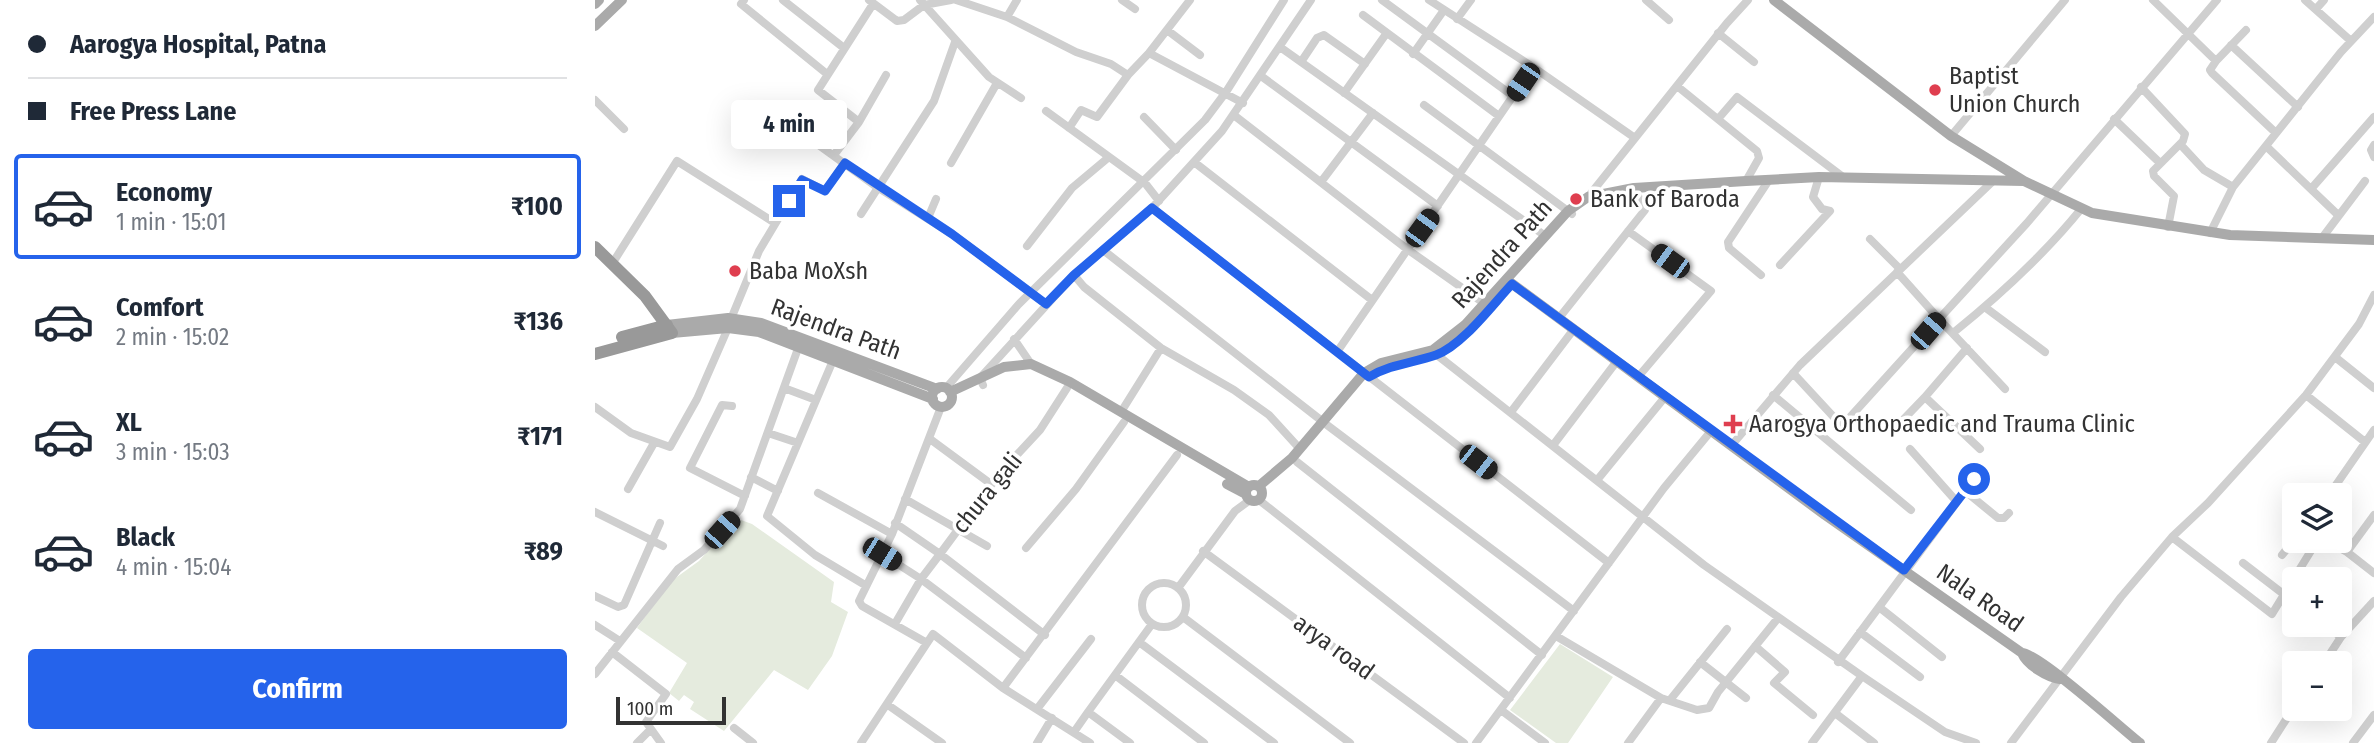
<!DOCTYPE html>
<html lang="en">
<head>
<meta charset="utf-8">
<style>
	body { margin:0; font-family:"Fira Sans Condensed",sans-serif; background:#f2f2f3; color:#1f2937; height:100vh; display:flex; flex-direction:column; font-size:26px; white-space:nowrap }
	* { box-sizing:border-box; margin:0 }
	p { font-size:23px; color:#747a83 }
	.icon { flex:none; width:38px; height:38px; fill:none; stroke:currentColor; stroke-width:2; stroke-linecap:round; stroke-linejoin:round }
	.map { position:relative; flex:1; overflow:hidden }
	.side { display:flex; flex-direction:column; background:#fff; width:595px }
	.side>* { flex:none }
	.hud { display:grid; align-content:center; height:154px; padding:0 28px; background:#fff }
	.controls { position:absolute; left:1687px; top:483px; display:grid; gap:14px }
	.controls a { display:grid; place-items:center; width:70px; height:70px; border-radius:7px; background:#fff; box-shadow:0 7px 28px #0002; font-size:35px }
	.scale { position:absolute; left:21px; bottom:18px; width:110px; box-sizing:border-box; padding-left:7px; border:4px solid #323232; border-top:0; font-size:19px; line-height:24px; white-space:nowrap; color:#323232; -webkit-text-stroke:5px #fff; paint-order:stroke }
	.end { position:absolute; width:32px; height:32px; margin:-16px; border:9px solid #2563eb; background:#fff; box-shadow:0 0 0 4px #fff }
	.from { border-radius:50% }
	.bubble { position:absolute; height:49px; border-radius:7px; background:#fff; box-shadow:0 7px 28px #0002; font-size:23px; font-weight:700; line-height:49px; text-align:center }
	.car { position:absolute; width:21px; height:42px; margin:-21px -10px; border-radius:9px; box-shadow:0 0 5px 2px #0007; background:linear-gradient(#222 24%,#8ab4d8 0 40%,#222 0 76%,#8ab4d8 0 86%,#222 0) }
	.hud b { display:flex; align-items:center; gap:24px; height:66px; font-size:26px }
	.hud b+b { border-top:2px solid #e0e1e3 }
	.hud i { width:18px; height:18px; background:#1f2937 }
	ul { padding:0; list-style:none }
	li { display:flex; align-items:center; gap:21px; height:105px; margin:0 14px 10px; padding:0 14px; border:4px solid transparent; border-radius:7px }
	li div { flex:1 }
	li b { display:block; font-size:26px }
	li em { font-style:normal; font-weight:700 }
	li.current { border-color:#2563eb }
	li>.icon { width:63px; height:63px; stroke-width:1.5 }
	.cta { display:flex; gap:14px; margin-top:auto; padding:14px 28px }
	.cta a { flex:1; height:80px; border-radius:7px; background:#2563eb; color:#fff; font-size:28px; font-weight:700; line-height:80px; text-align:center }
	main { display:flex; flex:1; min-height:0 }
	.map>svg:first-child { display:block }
	.green { fill:#e5ebde }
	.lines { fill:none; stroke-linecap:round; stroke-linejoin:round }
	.minor { stroke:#cfcfcf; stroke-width:8 }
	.major { stroke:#aaa; stroke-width:10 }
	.highway { stroke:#999; stroke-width:12 }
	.route { stroke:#2563eb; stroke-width:9 }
	.poi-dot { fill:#df3e4f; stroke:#fff; stroke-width:2.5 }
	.labels { text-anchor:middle; stroke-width:7; stroke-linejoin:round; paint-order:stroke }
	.poi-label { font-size:24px; fill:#323232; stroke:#fff; text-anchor:start }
	.street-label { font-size:24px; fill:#323232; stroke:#fff }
</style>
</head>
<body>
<main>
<section class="side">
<div class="hud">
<b><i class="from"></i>Aarogya Hospital, Patna</b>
<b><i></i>Free Press Lane</b>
</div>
<ul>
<li class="current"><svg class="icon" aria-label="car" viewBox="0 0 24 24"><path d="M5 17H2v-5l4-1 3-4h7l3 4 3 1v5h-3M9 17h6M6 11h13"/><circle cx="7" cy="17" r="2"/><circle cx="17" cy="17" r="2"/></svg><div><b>Economy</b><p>1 min · 15:01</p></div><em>₹100</em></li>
<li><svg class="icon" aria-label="car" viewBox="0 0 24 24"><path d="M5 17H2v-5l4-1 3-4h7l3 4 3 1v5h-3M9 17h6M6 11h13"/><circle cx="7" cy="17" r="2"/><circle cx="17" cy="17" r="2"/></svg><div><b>Comfort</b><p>2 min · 15:02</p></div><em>₹136</em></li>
<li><svg class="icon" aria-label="car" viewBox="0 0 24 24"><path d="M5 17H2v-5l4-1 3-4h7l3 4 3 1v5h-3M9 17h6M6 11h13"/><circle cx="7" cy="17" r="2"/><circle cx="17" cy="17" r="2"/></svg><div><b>XL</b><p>3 min · 15:03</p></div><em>₹171</em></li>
<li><svg class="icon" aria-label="car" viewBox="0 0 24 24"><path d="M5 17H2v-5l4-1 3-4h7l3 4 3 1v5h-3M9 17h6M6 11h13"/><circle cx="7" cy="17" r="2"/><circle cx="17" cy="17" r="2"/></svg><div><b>Black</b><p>4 min · 15:04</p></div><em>₹89</em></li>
</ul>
<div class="cta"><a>Confirm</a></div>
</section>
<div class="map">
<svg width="1779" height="743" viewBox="0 0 1779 743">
	<rect width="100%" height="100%" fill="#fff"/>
	<!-- green -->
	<path class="green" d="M146 520 157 524 239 582 236 602 253 612 237 656 213 690 179 670 129 731 95 709 99 702 89 695 84 701 74 693 92 663 42 628 75 582 104 561 138 523Z
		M965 644 1018 677 973 743H961L915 710Z"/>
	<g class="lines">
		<!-- minor -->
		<path class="minor" d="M149 0 146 4 232 74
			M188 0 249 48
			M274 0 302 21 309 20 329 5 356 0
			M325 0 394 77 426 98
			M361 0 412 17 481 52 516 64 533 75 554 53 595 0
			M527 0 540 9
			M787 0 918 96
			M834 0 938 67
			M1051 0 1074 20
			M1558 0 1621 61 1615 70 1617 73 1681 133
			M1710 0 1756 41
			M1721 9 1729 0
			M768 15 904 116
			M412 17 422 0
			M862 19 876 0
			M572 30 605 55
			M1123 33 1159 62
			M1636 45 1703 107
			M685 47 949 235
			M554 53 648 103
			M818 54 849 10
			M1621 61 1651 30
			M706 62 722 38 729 35 770 64
			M666 76 843 206
			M1082 86 1162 151 1164 158 1151 181
			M1546 87 1590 134 1588 141 1558 171 1559 176 1579 196 1573 227
			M749 93 791 34
			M0 100 29 129
			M829 105 977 214
			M175 110 279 185 357 234 451 304
			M451 111 550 183 564 201
			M640 116 812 249 890 304
			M549 117 581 150
			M1123 119 1142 97 1248 177
			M1519 119 1565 163
			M264 122 223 90 278 4
			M474 128 486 110 502 117 533 75
			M1356 136 1470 0
			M1585 144 1609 170 1638 187
			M1779 145 1776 150 1779 157
			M1672 147 1742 214
			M239 155 264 122 291 75
			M599 162 777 300
			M356 163 402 83
			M726 182 778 113
			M1716 189 1779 117
			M993 197 1132 23 1153 0
			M557 208 1014 563
			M266 214 339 101 360 42
			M333 218 341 199
			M1033 231 1116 291 1043 377
			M1615 233 1638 187 1746 52 1779 17
			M1727 238 1770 181
			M1275 239 1305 269
			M432 246 477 188 514 157
			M508 250 727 421
			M17 264 82 161 180 223
			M1185 265 1235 211 1227 209 1218 197 1224 177
			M1302 272 1344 319 1432 223 1622 0
			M479 275 489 287 566 348 639 390 674 415 705 449
			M1166 275 1134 248 1133 242 1174 180
			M1391 308 1450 352
			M964 318 1050 210 1039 188
			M136 319 164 251 207 179 230 191 250 163
			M1358 333C1405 295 1448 256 1486 209
			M419 339 436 364
			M1372 348 1330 397 1385 449
			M742 352 938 67 1040 138
			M842 355 1109 565 1267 676 1217 743
			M1740 357 1779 388
			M239 358 172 516 220 555 270 585
			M1198 373 1247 426 1344 319 1410 389
			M388 385 385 378 479 275 557 208 627 131 716 0
			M189 388 221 400
			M351 388 423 305 610 120 631 92 689 0
			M1178 395 1316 510
			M1711 395 1770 442
			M137 406 127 405 95 468 150 496
			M0 407 36 433 75 447 102 399 133 328
			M526 412 566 348
			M916 412 979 329
			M1304 424 1330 397
			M732 425 979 611
			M173 433 203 443
			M335 439 396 484
			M959 444 1022 361
			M1136 446 1205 365 1399 180
			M1315 449 1362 502 1284 607 1347 657
			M702 462 947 655
			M156 477 183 491
			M1003 479 1070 397
			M33 489 59 443
			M1370 491 1403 518H1409L1414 513
			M223 493 297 534
			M1734 495 1779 430
			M310 499 392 546
			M664 500 915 698
			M1362 502 1379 479
			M0 512 68 546
			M1779 515 1752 552 1779 573
			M300 523 345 554 405 473 445 430 472 388
			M1577 537 1677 614 1722 541
			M1732 541 1752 552
			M431 548 481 489 529 422
			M608 551 869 743
			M287 554 326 579 431 658
			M1687 555 1699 540
			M1648 563 1699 602
			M547 605a22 22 0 1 1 44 0a22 22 0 1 1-44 0Z
			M583 588 640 511 655 500
			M0 596 23 607 29 605 65 523
			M588 617 755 743
			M301 622 326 579 345 554 450 635
			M0 625 25 641
			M1730 625 1746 637
			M1265 632 1325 677
			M961 636 1066 698 1033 743
			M544 642 679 743
			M332 643 267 606 264 601 297 534 346 407
			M1160 646 1190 672 1179 683 1218 715
			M17 652 71 694 51 722 66 743
			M1105 662 1151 698
			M1243 662 1284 607
			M1729 663 1746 637 1779 601
			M0 674 83 569 109 550 145 509 205 343
			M520 675 609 743
			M1267 676 1350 732 1381 743
			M408 688 582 455
			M1066 698 1102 710 1114 708 1123 692 1183 618
			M1075 700 1132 629
			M293 705 347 743
			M442 709 496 639
			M906 710 950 743
			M1240 713 1279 743
			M139 728 158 743
			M479 732 493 712
			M42 743 54 731
			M266 743 338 634 408 688 495 743
			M442 743 457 718
			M535 743 493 712 557 624
			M881 743 1069 488 1116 431
			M1416 743 1526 597 1577 537 1613 503 1711 395 1764 324 1779 295
			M1676 743 1699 707
			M1758 743 1779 715"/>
		<!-- major -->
		<path class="major" d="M1179 0 1356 136 1429 181 1497 213 1635 235 1779 240
			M0 4 4 0
			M0 26 27 0
			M912 280 1230 515 1427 653
			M72 325 133 318 166 323 342 389
			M77 333 133 328 164 332 338 399
			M337 397a10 10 0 1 1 20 0a10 10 0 1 1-20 0Z
			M355 392 409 367 436 364 475 382 654 487
			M632 484 651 494
			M651 493a8 8 0 1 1 16 0a8 8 0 1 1-16 0Z
			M664 486 697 458 769 373 786 363 838 350 870 325 973 211 993 197 1039 188 1151 181 1224 177 1429 181
			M1427 653C1443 653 1526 728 1545 743
			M1427 653C1432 665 1452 677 1465 679"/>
		<!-- highway -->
		<path class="highway" d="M0 247 50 296 77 333 0 354
			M27 337 72 325"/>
	</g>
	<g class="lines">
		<!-- route -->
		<path class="route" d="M194 201 207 180 230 191 250 163 357 234 451 304 479 275 557 208 774 377C796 364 818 363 841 355 867 346 898 304 917 284L1309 570 1379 479"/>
	</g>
	<!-- markers -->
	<g class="poi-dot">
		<circle cx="1340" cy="90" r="7"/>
		<circle cx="981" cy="199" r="7"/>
		<circle cx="140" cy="271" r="7"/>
		<path d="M1134.5 413.5h7v7h7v7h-7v7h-7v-7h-7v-7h7z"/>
	</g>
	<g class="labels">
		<!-- poi labels -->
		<g class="poi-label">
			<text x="1354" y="84">Baptist<tspan x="1354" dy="28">Union Church</tspan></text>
			<text x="995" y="207">Bank of Baroda</text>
			<text x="154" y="279">Baba MoXsh</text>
			<text x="1154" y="432">Aarogya Orthopaedic and Trauma Clinic</text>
		</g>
		<!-- street labels -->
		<g class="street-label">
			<text transform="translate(907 254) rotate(-48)" y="8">Rajendra Path</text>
			<text transform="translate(241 329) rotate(20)" y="8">Rajendra Path</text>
			<text transform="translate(392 493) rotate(-51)" y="8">chura gali</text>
			<text transform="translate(1385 598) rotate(35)" y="8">Nala Road</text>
			<text transform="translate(739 647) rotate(36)" y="8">arya road</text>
		</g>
	</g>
</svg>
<div class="controls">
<a><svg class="icon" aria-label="layers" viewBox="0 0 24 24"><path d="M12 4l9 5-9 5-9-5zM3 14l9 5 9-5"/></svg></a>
<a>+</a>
<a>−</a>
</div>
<div class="scale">100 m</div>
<i class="end from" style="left:1379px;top:479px"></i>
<i class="end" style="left:194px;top:201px"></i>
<div class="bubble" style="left:136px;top:100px;width:116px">4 min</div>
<i class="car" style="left:928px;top:82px;rotate:214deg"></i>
<i class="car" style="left:827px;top:228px;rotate:36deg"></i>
<i class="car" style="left:1075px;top:261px;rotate:306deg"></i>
<i class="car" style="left:1333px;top:331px;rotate:41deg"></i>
<i class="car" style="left:883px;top:462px;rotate:128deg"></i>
<i class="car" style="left:127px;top:530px;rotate:42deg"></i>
<i class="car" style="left:287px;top:554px;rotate:122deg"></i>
</div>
</main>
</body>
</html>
